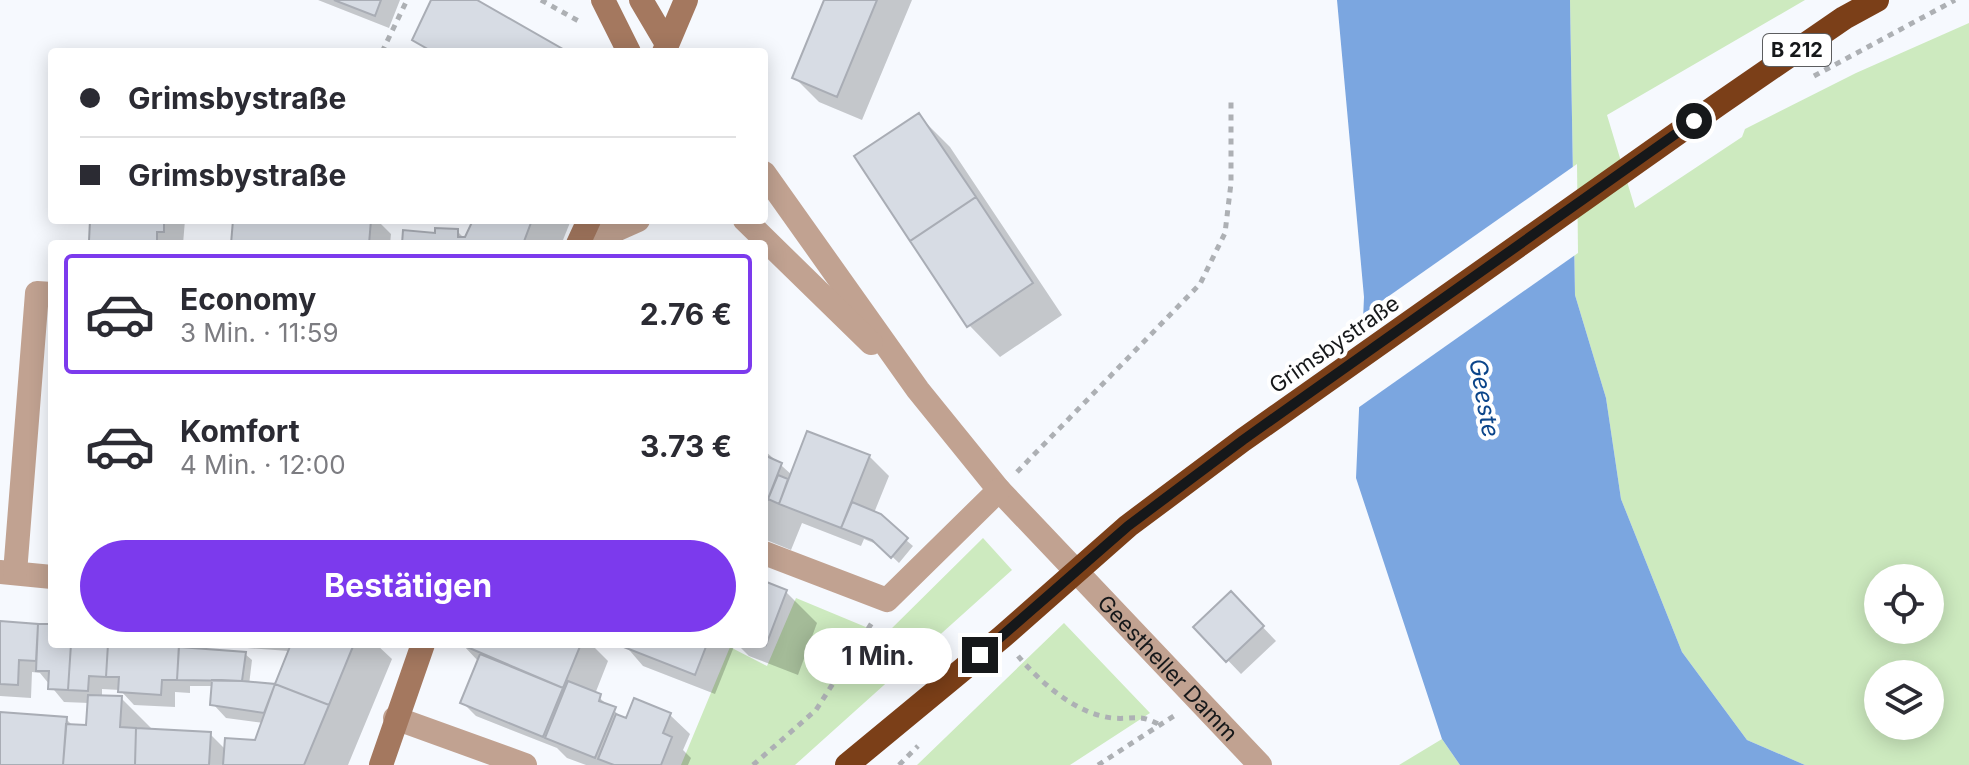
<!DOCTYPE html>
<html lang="de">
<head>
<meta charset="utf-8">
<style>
	body { margin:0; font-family:Inter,sans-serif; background:#f2f2f3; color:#2b2b33; height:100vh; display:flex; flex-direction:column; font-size:30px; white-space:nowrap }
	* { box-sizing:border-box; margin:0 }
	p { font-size:26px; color:#7c7c81 }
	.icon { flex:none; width:44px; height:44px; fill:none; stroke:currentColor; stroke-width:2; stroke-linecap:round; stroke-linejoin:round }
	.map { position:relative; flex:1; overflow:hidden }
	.details { position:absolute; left:48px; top:240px; width:720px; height:408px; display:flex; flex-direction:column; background:#fff; border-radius:8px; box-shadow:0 4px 20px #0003 }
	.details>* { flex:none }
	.top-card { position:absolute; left:48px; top:48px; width:720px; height:176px; border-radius:8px; box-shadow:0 4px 20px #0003; display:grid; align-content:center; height:176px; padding:0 32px; background:#fff }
	.tools { position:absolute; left:1864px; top:564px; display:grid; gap:16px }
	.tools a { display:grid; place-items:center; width:80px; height:80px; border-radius:50%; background:#fff; box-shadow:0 4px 20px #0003; font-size:40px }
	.end { position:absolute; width:36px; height:36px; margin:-18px; border:10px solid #16181a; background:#fff; box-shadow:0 0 0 4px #fff }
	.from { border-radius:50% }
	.bubble { position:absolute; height:56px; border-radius:28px; background:#fff; box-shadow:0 4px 20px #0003; font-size:26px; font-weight:700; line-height:56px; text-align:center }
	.top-card b { display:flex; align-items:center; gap:28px; height:76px; font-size:30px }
	.top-card b+b { border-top:2px solid #e1e1e2 }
	.top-card i { width:20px; height:20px; background:#2b2b33 }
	ul { padding:14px 0 0; list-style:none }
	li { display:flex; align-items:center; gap:24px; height:120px; margin:0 16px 12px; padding:0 16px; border:4px solid transparent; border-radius:8px }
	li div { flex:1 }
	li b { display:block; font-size:30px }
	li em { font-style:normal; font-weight:700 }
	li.current { border-color:#7c3aed }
	li>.icon { width:72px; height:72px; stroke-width:1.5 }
	.primary-button { display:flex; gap:16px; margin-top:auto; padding:16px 32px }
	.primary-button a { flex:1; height:92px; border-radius:48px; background:#7c3aed; color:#fff; font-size:32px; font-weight:700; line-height:92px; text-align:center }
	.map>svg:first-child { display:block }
	.green { fill:#cdeabf; fill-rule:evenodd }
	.water { fill:#7ba6e0 }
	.pier { fill:#f6f9fe }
	.shadow { fill:#0003; fill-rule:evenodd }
	.building { fill:#d7dce4; stroke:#a9adb5; stroke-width:2 }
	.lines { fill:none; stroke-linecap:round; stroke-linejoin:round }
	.path { stroke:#adb0b4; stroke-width:5; stroke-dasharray:6 6; stroke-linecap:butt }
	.street { stroke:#c1a291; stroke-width:24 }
	.secondary { stroke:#a4785f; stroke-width:24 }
	.highway { stroke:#7b3f18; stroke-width:24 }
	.route { stroke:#16181a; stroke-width:10 }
	.labels { text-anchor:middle; stroke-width:8; stroke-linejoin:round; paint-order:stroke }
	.shield { fill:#fff; stroke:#5c5d5f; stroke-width:2 }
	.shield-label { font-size:20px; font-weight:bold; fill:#16181a }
	.street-label { font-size:22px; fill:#16181a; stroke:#fff }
	.water-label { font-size:24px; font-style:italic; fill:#0b458a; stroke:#fff }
</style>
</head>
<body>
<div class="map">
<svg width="1969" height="765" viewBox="0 0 1969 765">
	<rect width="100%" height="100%" fill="#f6f9fe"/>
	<!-- green -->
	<path class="green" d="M1570 0H1805L1607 115 1635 208 1742 137 1745 129 1856 73 1969 23V765H1805L1747 740 1682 652 1621 499 1606 398 1575 295ZM1878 578H1930V630H1878ZM1878 674H1930V726H1878Z
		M983 538 1012 570 795 765H681L730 647 767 666 796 598 885 635Z
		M1064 623 1150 713 1070 765H917Z
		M1442 739 1460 765H1399Z"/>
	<!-- water -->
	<path class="water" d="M1337 0H1570L1575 295 1606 398 1621 499 1682 652 1747 740 1805 765H1460L1442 739 1356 478 1364 297Z"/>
	<!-- pier -->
	<path class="pier" d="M1577 164 1578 253 1355 410 1359 317Z"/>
	<!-- shadow -->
	<path class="shadow" d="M318 0H400L389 28Z
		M825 0H912L862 120 819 102 794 77Z
		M919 116 950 147 1062 315 1000 357 969 325Z
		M92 220H185L183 244H95L91 240Z
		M222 220H377L391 234 390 244H233L235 222Z
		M475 220H571L563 240 566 244H404L457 231 466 240Z
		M764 450 792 475 869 456 889 476 874 513 913 546 899 563 881 546 864 539 861 546 802 523 791 550 764 539Z
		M764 583 786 592 817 623 798 675 749 656 737 644H764Z
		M1231 594 1276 641 1241 674 1196 627Z
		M0 623 52 626V644H189L192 650 245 654 252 660 249 685 274 686 277 689 294 644H376L392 659 348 765H0V714L66 719 74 727H88L89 703 64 702 40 673 32 672 31 698 0 696ZM190 686H214L213 704 226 718 264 723 256 742 226 750 210 734 154 731 121 698 102 697V689L120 690 134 705 175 707V692L190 693Z
		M244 644H290L289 651 247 648Z
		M462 644H591L608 661 595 694 627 722 670 715 690 734 683 750 691 758 688 765H586L567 758 557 748 476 716 463 703 479 662Z
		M624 644H735L715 694 643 666Z"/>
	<!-- building -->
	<path class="building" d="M334 0H381L375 16Z
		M431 0H477L568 52H433L412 40Z
		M824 0H877L837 97 792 78Z
		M919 113 976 197 910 241 854 156Z
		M976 197 1033 283 967 327 910 241Z
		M90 220H164V232H157V244H100L101 241H89Z
		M233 220H371L369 244H231Z
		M473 220H532L523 244H402L403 230 435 233V228L458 229V237H465Z
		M807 431 870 455 841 528 779 504Z
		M764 455 782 463 764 509Z
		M778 475 788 479 779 504 768 499Z
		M852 502 881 514 908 538 891 558 872 540 841 528Z
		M764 581 787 590 766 645 764 644Z
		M1231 591 1264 626 1226 662 1193 627Z
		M0 621 38 624 36 661 19 660 18 685 0 684Z
		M38 624H52V644H71L68 690 48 689 49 671H36Z
		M71 644H108L106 677 89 676 88 691 68 690Z
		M108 644H179L177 680H162L161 695 118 692 119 677H106Z
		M291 644H354L329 705 275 684Z
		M460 644H581L563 688Z
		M622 644H707L695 675 621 646Z
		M179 647 246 652 242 681 177 680Z
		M480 654 563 688 543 737 460 703Z
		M212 680 242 681 275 684 264 713 210 705Z
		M568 681 601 694 599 701 616 707 595 758 545 738Z
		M275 684 329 705 304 765H223L225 738 255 740Z
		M88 695 122 696 120 727 136 728 135 765H63L66 724 86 725Z
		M634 698 671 713 663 733 672 737 661 765H614L598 759 616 714 626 718Z
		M0 712 67 717 63 765H0Z
		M136 728 211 732 209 765H135Z"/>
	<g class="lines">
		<!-- path -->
		<path class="path" d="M541 0 582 23
			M382 52 407 0
			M1814 76 1955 0
			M1017 472 1200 284 1225 233 1231 183V100
			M1018 656C1040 682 1076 714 1112 718 1133 720 1139 713 1160 725
			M753 765 816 710 873 621
			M899 765 918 746
			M1098 765 1177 714"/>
		<!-- street -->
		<g class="street">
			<path id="s1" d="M764 173 918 390 999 490 1260 765"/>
			<path d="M745 220 871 343"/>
			<path d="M584 244 638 220"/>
			<path d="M764 553 887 600 999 490"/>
			<path d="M0 572 52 577"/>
			<path d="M15 573 37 293 52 294"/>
			<path d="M395 718 525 765"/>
		</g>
		<!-- secondary -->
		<path class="secondary" d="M603 0 629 52
			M641 0 667 44
			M664 52 686 0
			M578 244 589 220
			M381 765 423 644"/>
		<!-- highway -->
		<path class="highway" d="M847 765 1002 637 1128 526 1243 440 1719 104 1844 18 1877 0"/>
	</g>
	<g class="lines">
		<!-- route -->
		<path class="route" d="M980 655 1128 526 1243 440 1694 121"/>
	</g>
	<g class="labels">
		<!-- shield labels -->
		<rect class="shield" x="1763" y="34" width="68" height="32" rx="6"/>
		<g class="shield-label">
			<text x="1797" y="57">B 212</text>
		</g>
		<!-- street labels -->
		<g class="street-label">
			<text transform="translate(1334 344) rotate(-35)" y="8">Grimsbystraße</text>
			<text dy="8" stroke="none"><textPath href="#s1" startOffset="640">Geestheller Damm</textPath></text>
		</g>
		<!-- water labels -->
		<g class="water-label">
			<text transform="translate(1484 398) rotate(80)" y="8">Geeste</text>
		</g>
	</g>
</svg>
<div class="tools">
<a><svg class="icon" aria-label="locate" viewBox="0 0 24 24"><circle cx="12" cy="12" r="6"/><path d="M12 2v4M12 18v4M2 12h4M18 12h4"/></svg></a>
<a><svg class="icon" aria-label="layers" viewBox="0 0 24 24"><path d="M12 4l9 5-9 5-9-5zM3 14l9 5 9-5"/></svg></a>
</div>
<i class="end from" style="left:1694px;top:121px"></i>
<i class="end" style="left:980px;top:655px"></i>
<div class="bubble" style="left:804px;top:628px;width:148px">1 Min.</div>
<div class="top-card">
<b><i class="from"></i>Grimsbystraße</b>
<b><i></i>Grimsbystraße</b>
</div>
<section class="details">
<ul>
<li class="current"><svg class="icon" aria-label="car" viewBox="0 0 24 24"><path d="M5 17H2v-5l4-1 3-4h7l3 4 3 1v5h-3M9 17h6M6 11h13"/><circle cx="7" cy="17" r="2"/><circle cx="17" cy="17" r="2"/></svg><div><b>Economy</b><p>3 Min. · 11:59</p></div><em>2.76 €</em></li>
<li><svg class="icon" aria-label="car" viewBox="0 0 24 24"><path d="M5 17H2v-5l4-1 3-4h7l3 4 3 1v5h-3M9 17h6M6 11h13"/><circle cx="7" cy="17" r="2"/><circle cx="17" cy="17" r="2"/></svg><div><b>Komfort</b><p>4 Min. · 12:00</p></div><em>3.73 €</em></li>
</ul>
<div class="primary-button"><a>Bestätigen</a></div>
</section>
</div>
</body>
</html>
